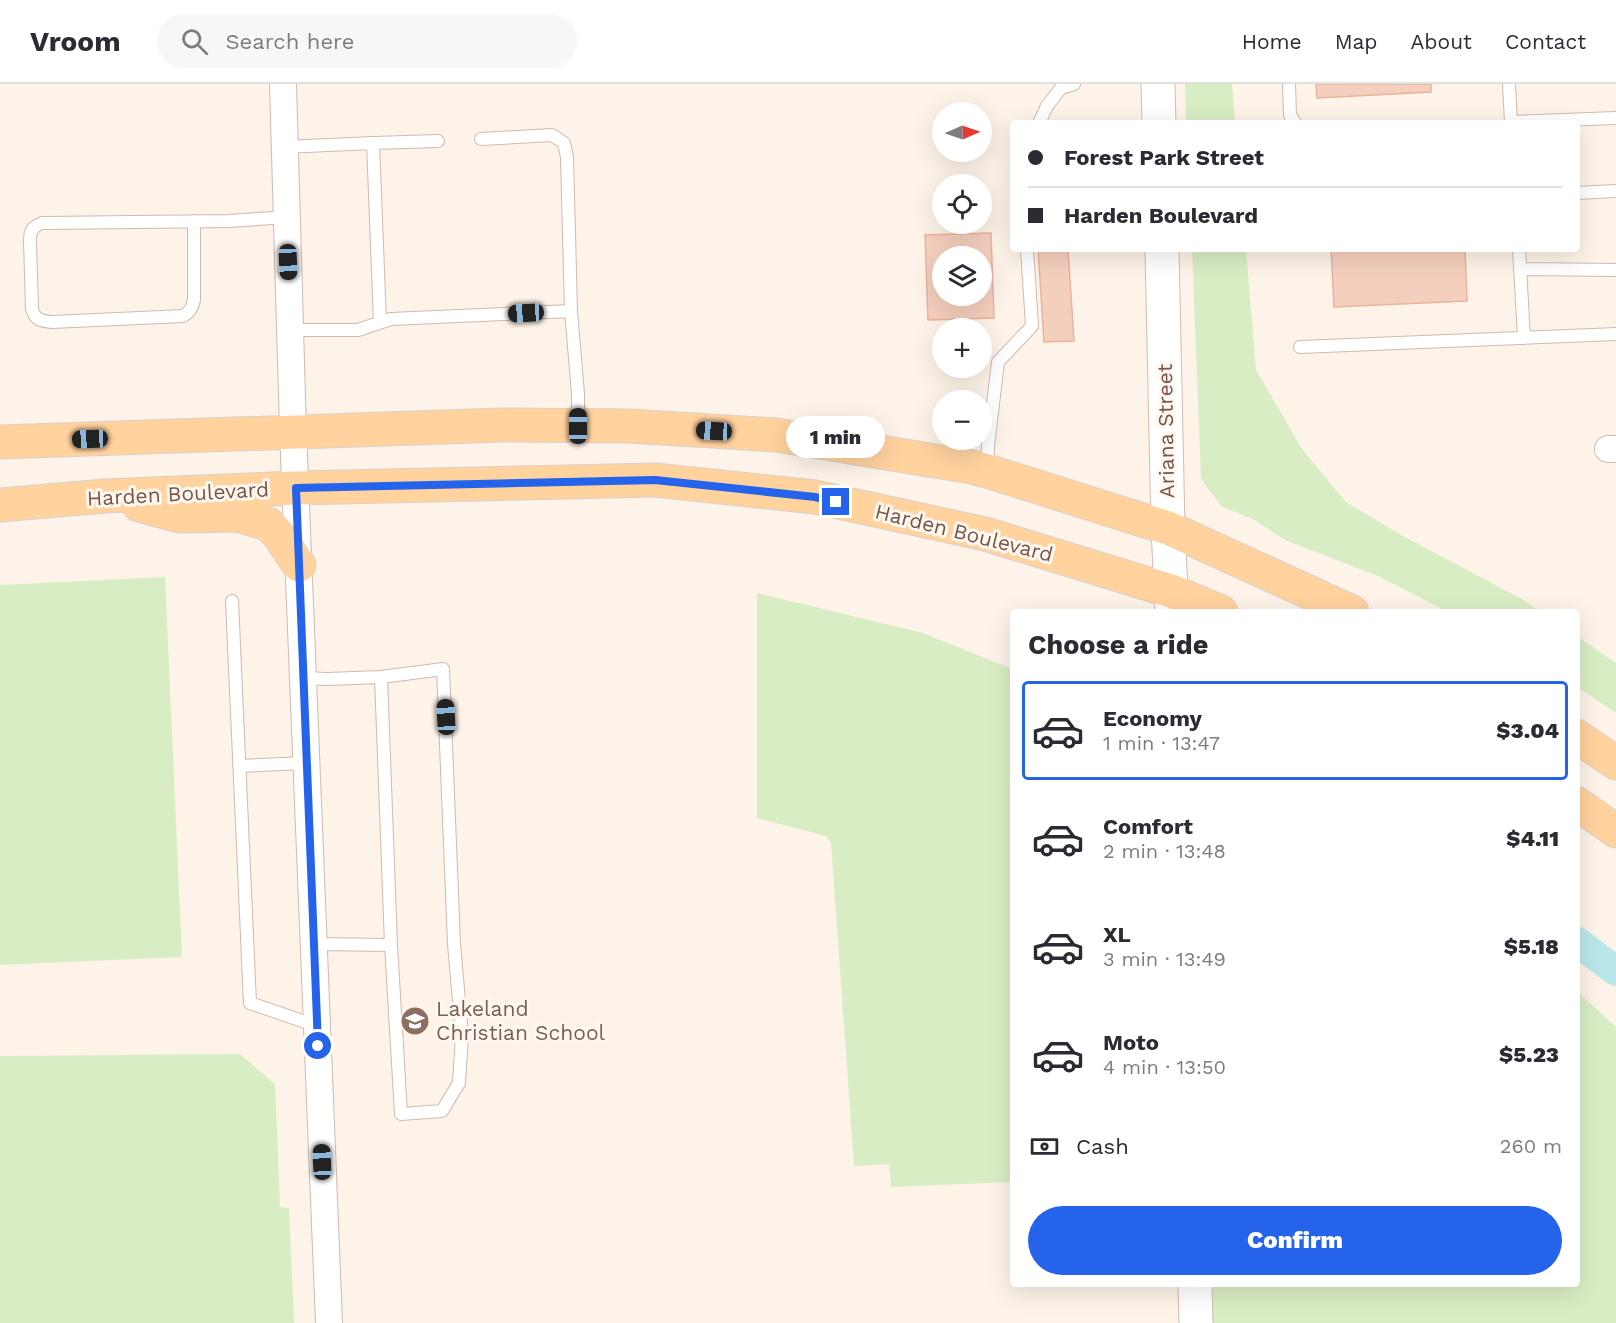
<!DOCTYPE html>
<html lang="en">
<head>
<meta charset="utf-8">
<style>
	body { margin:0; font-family:"Work Sans",sans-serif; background:#f7f7f7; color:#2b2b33; height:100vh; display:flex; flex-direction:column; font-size:22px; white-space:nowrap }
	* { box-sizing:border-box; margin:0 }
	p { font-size:20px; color:#7c7c81 }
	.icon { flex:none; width:33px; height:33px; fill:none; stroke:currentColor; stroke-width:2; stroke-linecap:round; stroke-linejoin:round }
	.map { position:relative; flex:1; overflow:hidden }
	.side { position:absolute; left:1010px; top:525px; width:570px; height:678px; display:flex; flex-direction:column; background:#fff; border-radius:6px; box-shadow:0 6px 24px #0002 }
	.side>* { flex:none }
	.guide { position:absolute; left:1010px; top:36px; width:570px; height:132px; border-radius:6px; box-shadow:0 6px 24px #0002; display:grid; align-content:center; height:132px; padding:0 18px; background:#fff }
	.needle { width:39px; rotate:88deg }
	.buttons { position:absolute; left:932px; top:18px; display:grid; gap:12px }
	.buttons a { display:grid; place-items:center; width:60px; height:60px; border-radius:50%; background:#fff; box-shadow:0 6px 24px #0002; font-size:30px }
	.end { position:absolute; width:27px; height:27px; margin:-14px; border:8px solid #2563eb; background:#fff; box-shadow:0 0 0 3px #fff }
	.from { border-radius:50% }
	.bubble { position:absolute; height:42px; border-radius:21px; background:#fff; box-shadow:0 6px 24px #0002; font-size:20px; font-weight:800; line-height:42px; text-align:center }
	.car { position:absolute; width:18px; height:36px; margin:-18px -9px; border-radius:8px; box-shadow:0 0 4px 2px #0007; background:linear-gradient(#222 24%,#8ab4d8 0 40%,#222 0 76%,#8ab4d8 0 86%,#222 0) }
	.guide b { display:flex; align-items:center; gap:21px; height:57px; font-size:22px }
	.guide b+b { border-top:2px solid #e1e1e2 }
	.guide i { width:15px; height:15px; background:#2b2b33 }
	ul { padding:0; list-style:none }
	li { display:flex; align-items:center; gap:18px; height:99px; margin:0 12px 9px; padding:0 6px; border:3px solid transparent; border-radius:6px }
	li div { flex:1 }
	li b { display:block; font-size:22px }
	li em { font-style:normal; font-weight:800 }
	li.active { border-color:#2563eb }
	li>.icon { width:54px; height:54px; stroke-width:1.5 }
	h2 { padding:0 18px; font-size:27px; line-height:72px }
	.pay { display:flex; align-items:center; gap:15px; height:66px; padding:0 18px; font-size:22px }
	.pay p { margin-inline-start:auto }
	.primary-button { display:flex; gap:12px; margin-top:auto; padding:12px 18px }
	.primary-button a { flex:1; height:69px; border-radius:36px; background:#2563eb; color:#fff; font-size:24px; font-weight:800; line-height:69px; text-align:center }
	header { display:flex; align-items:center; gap:36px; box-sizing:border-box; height:84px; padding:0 30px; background:#fff; border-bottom:2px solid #e1e1e2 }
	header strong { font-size:28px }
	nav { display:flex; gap:33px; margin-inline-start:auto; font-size:21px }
	.search { width:420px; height:54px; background:#f7f7f7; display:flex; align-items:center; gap:15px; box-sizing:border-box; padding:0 21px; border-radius:33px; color:#7c7c81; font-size:22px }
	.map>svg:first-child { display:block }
	.green { fill:#d9edc5 }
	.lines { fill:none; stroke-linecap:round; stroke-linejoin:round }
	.canal { stroke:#bae7e9; stroke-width:30 }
	.building { fill:#f5cfbe; stroke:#e9b39d; stroke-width:1.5; fill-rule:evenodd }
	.lane-casing { stroke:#d1b9ac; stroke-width:14 }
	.street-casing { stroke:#d1b9ac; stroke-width:28 }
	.secondary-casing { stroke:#d7bbac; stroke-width:35 }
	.primary-casing { stroke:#dad0cc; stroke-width:35 }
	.lane { stroke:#fff; stroke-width:12 }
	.street { stroke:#fff; stroke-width:26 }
	.secondary { stroke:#fff; stroke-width:33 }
	.primary { stroke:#ffd29e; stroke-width:33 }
	.route { stroke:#2563eb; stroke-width:8 }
	.labels { text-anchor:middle; stroke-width:6; stroke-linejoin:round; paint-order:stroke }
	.street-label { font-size:21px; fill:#7a5649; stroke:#fff8f0 }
	.education-label { font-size:21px; fill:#785e54; stroke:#fff8f0; text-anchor:start }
</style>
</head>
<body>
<header>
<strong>Vroom</strong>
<div class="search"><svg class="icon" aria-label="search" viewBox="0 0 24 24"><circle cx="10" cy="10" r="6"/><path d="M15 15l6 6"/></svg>Search here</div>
<nav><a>Home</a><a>Map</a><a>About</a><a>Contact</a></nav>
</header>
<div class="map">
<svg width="1616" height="1239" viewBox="0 0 1616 1239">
	<rect width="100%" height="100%" fill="#fef3e8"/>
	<!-- green -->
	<path class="green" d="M1185 0H1232L1235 39H1186Z
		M1192 165H1246L1256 286 1302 365 1346 418 1403 452 1522 515 1541 528H1448L1378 492 1285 456 1253 435 1222 423 1201 395Z
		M165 493 182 873 0 881V501Z
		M757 509 923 549 1012 585V1098L891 1103 889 1080 854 1082 831 759 826 753 822 751 757 734Z
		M1577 552 1616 579V629L1577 603Z
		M1577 907 1616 943V1239H1213L1211 1200H1576Z
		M240 970 275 1000 280 1123 289 1124 294 1239H0V972Z"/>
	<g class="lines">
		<!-- canal -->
		<path class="canal" d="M1576 857 1616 887"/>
	</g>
	<!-- building -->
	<path class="building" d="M1316 0H1431V8L1317 14Z
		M991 149 994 234 928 236 925 151ZM942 172H981V212H942Z
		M1038 165H1068L1074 257 1044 258Z
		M1331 165H1465L1467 217 1334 223Z"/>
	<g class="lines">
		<!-- lane casing -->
		<g class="lane-casing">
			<path id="lane" d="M1289 0 1290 31 1295 39
				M1509 0 1511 39
				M1511 38 1616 34
				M1039 39 1047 22 1061 4 1074 0
				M481 55 552 51 564 59 567 73 571 227
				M373 59 438 57
				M284 63 373 59 380 238
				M1576 109 1616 107
				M194 137V216C192 224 190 228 183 232L52 238C41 237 35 236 32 225L30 157C30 147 32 143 42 139L229 137 287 133
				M1519 165 1524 254
				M1520 185 1616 186
				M290 246H358L391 235 571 227 578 310V341
				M1300 263 1616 250
				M987 386 988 362 998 278 1032 242 1027 165
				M232 517 250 919 317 942
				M381 593 443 585 454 860 462 951 459 999 442 1027 401 1030 391 861
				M303 594 327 595 381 593 391 861 314 860
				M239 682 306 679"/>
		</g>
		<!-- street casing -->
		<g class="street-casing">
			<path id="street" d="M283 0 293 347 329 1239
				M1608 365H1616"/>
		</g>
		<!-- secondary casing -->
		<g class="secondary-casing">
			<path id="secondary" d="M1158 0 1159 39
				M1162 165 1168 444 1172 528
				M1195 1200 1196 1239"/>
		</g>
		<!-- primary casing -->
		<g class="primary-casing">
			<path id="primary" d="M0 358 502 341 630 342 776 351 972 383 987 387 1168 444 1352 528
				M0 421 105 412 296 404 655 396 815 413 985 450 1171 507 1221 528
				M139 421 180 432 238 431 268 440 279 451 299 481
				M1576 652 1616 679
				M1576 719 1616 747"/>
		</g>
		<!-- lane -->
		<use href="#lane" class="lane"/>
		<!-- street -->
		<use href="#street" class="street"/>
		<!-- secondary -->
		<use href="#secondary" class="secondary"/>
		<!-- primary -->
		<use href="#primary" class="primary"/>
	</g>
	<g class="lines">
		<!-- route -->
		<path class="route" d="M318 962 296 404 655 396 815 413 836 418"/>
	</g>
	<!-- icons -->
	<defs>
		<g id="school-disc" transform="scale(1.5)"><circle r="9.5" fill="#8d6e63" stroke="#fff8f0"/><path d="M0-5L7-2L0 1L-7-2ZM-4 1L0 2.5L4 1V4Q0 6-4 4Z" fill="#fff"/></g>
	</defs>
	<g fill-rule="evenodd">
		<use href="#school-disc" x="415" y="937"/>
	</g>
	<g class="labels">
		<!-- street labels -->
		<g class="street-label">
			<text transform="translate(1166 347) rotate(-91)" y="7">Ariana Street</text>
			<text transform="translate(178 410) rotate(-3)" y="7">Harden Boulevard</text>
			<text transform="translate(964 449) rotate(14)" y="7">Harden Boulevard</text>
		</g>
		<!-- education labels -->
		<g class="education-label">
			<text x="436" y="932">Lakeland<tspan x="436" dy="24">Christian School</tspan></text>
		</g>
	</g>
</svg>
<div class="buttons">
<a><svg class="needle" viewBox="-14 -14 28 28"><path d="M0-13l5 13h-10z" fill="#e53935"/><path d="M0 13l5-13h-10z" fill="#7c7c81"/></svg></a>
<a><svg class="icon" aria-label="locate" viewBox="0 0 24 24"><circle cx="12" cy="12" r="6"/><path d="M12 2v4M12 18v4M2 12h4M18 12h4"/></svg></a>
<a><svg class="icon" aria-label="layers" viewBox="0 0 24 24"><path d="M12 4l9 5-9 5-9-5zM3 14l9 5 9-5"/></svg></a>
<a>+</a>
<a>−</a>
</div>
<i class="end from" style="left:318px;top:962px"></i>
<i class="end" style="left:836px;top:418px"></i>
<div class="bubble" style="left:786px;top:332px;width:99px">1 min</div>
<i class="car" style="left:288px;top:178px;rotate:178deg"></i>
<i class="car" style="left:526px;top:229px;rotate:267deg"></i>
<i class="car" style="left:578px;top:342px;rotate:0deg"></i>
<i class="car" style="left:714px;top:347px;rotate:273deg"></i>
<i class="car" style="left:90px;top:355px;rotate:268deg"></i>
<i class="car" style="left:446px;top:633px;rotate:357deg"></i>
<i class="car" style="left:322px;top:1078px;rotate:358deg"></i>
<div class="guide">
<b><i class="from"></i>Forest Park Street</b>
<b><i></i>Harden Boulevard</b>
</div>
<section class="side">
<h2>Choose a ride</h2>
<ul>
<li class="active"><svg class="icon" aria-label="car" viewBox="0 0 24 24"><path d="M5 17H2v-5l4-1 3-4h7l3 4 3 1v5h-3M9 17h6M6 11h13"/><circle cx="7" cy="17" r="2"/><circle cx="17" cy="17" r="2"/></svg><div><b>Economy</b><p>1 min · 13:47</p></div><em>$3.04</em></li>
<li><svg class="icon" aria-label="car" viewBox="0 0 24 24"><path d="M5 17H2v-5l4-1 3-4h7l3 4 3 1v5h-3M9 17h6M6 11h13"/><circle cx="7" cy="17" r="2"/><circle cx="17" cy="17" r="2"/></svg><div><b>Comfort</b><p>2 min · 13:48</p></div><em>$4.11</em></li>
<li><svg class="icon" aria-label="car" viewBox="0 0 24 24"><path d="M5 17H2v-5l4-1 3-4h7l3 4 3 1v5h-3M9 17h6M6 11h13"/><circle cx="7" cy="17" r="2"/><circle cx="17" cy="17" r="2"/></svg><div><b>XL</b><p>3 min · 13:49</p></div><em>$5.18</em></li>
<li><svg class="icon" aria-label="car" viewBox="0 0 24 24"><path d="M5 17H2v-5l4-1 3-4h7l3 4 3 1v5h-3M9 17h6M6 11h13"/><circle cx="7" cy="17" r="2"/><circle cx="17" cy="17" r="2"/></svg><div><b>Moto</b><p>4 min · 13:50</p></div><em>$5.23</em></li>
</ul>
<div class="pay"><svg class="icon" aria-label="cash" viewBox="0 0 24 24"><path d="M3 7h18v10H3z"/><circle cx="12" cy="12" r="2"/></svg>Cash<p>260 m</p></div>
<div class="primary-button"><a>Confirm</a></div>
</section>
</div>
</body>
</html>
